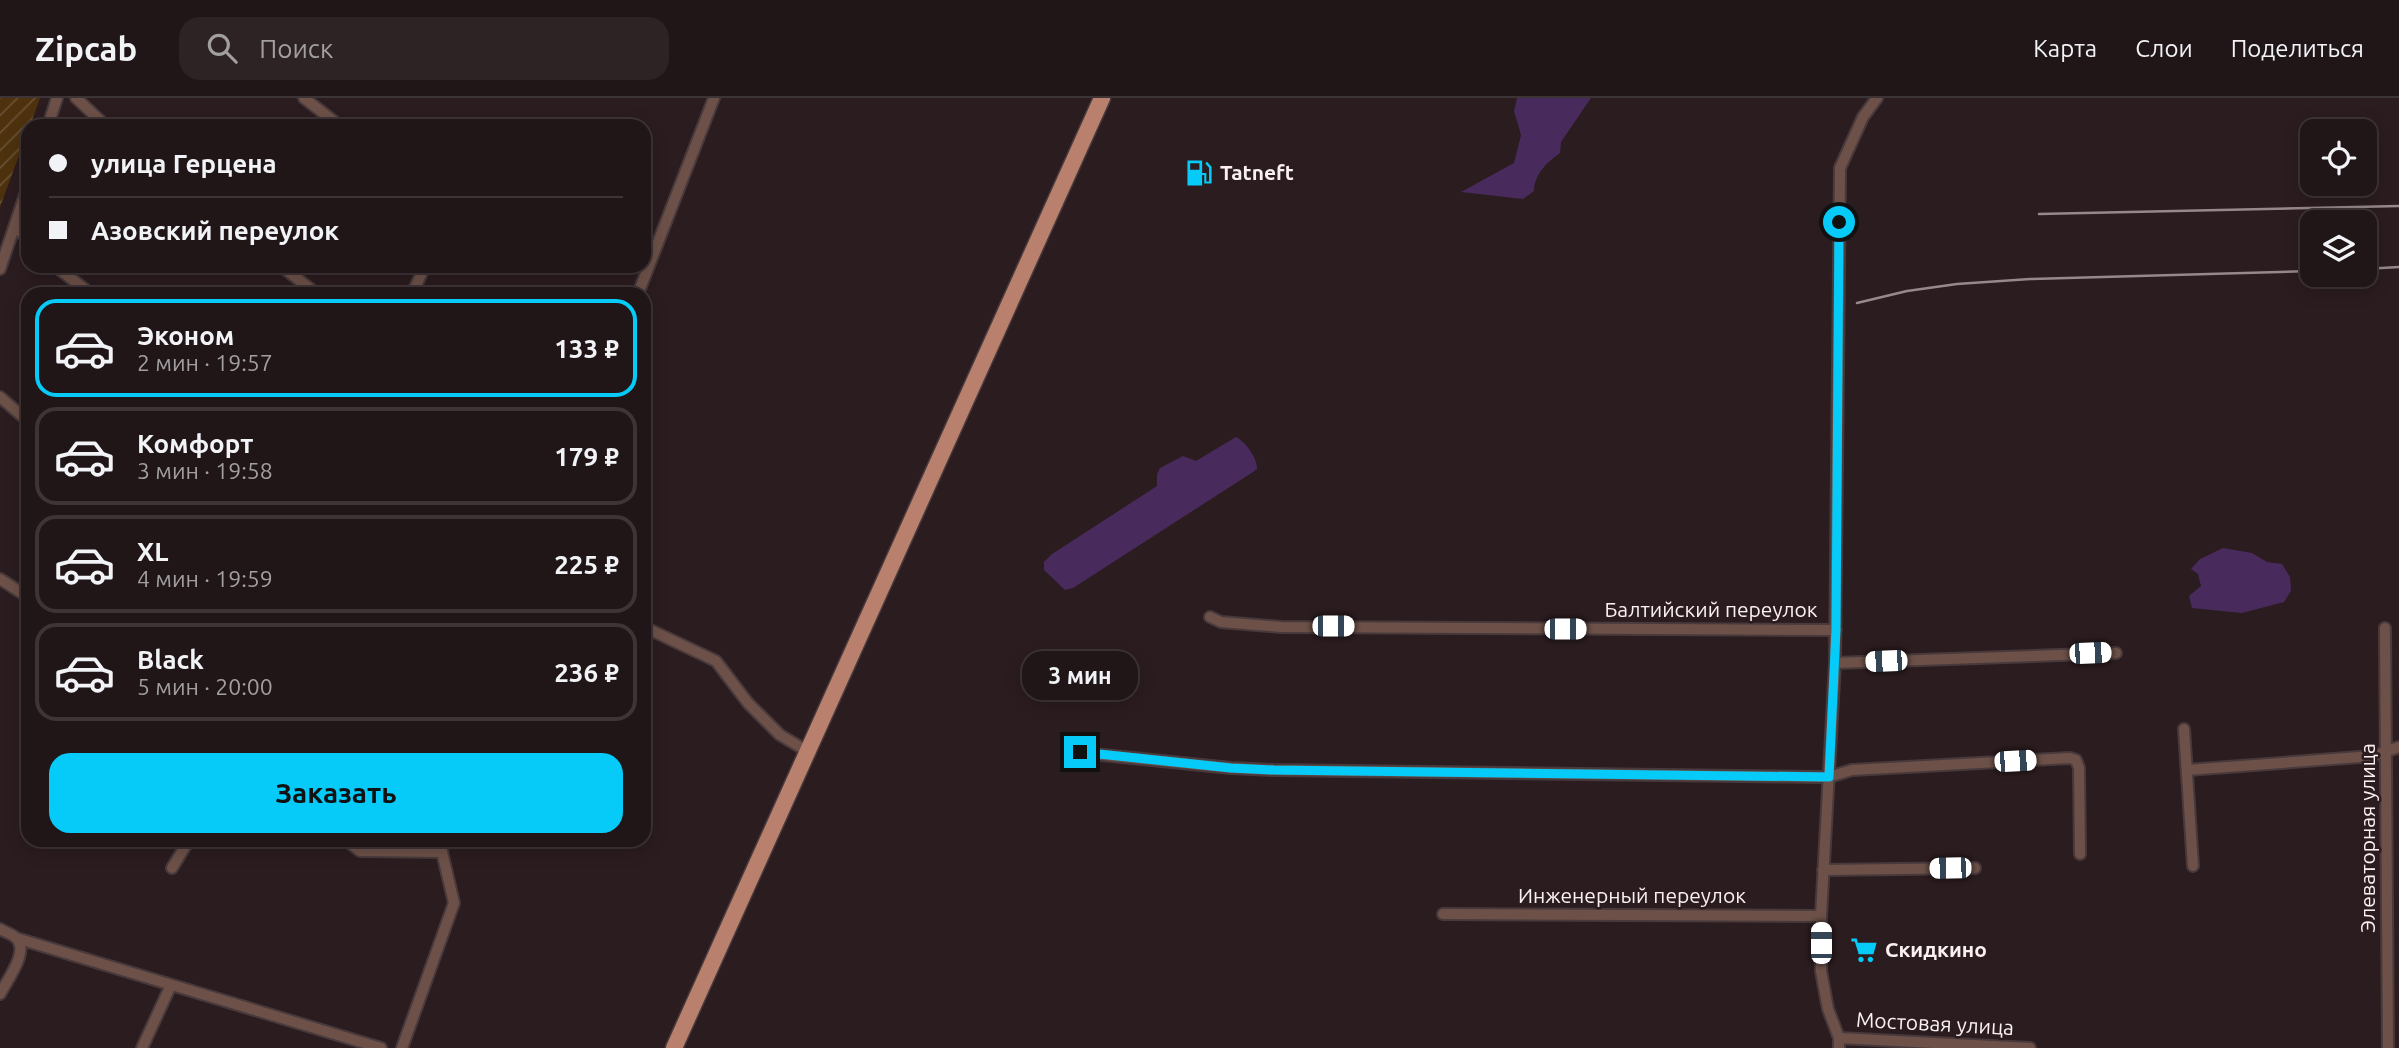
<!DOCTYPE html>
<html lang="ru">
<head>
<meta charset="utf-8">
<style>
	body { margin:0; font-family:Ubuntu,sans-serif; background:#2d2224; color:#f1f3f6; height:100vh; display:flex; flex-direction:column; font-size:26px; white-space:nowrap }
	* { box-sizing:border-box; margin:0 }
	p { font-size:23px; color:#a29fa1 }
	.icon { flex:none; width:38px; height:38px; fill:none; stroke:currentColor; stroke-width:2; stroke-linecap:round; stroke-linejoin:round }
	.map { position:relative; flex:1; overflow:hidden }
	.panel { position:absolute; left:21px; top:189px; width:630px; height:560px; display:flex; flex-direction:column; background:#201517; border-radius:21px; box-shadow:0 4px 18px #0003,0 0 0 2px #3d3436 }
	.panel>* { flex:none }
	.guide { position:absolute; left:21px; top:21px; width:630px; height:154px; border-radius:21px; box-shadow:0 4px 18px #0003,0 0 0 2px #3d3436; display:grid; align-content:center; height:154px; padding:0 28px; background:#201517 }
	.tools { position:absolute; left:2300px; top:21px; display:grid; gap:14px }
	.tools a { display:grid; place-items:center; width:77px; height:77px; border-radius:14px; background:#201517; box-shadow:0 4px 18px #0003,0 0 0 2px #3d3436; font-size:35px }
	.end { position:absolute; width:32px; height:32px; margin:-16px; border:9px solid #06cbf9; background:#111; box-shadow:0 0 0 4px #111 }
	.from { border-radius:50% }
	.bubble { position:absolute; height:49px; border-radius:21px; background:#201517; box-shadow:0 4px 18px #0003,0 0 0 2px #3d3436; font-size:23px; font-weight:600; line-height:49px; text-align:center }
	.car { position:absolute; width:21px; height:42px; margin:-21px -10px; border-radius:9px; box-shadow:0 0 5px 2px #0007; background:linear-gradient(#fff 24%,#345 0 40%,#fff 0 76%,#345 0 86%,#fff 0) }
	.guide b { display:flex; align-items:center; gap:24px; height:66px; font-size:26px }
	.guide b+b { border-top:2px solid #3d3436 }
	.guide i { width:18px; height:18px; background:#f1f3f6 }
	ul { padding:12px 0 0; list-style:none }
	li { display:flex; align-items:center; gap:21px; height:98px; margin:0 14px 10px; padding:0 14px; border:4px solid #3d3436; border-radius:21px }
	li div { flex:1 }
	li b { display:block; font-size:26px }
	li em { font-style:normal; font-weight:600 }
	li.selected { border-color:#06cbf9 }
	li>.icon { width:63px; height:63px; stroke-width:1.5 }
	.button { display:flex; gap:14px; margin-top:auto; padding:14px 28px }
	.button a { flex:1; height:80px; border-radius:21px; background:#06cbf9; color:#111; font-size:28px; font-weight:600; line-height:80px; text-align:center }
	header { display:flex; align-items:center; gap:42px; box-sizing:border-box; height:98px; padding:0 35px; background:#201517; border-bottom:2px solid #3d3436 }
	header strong { font-size:33px }
	nav { display:flex; gap:38px; margin-inline-start:auto; font-size:24px }
	.search { width:490px; height:63px; background:#2d2224; display:flex; align-items:center; gap:18px; box-sizing:border-box; padding:0 24px; border-radius:21px; color:#a29fa1; font-size:26px }
	.map>svg:first-child { display:block }
	.garden { fill:url(#garden-furrows) }
	.water { fill:#492a5c }
	.lines { fill:none; stroke-linecap:round; stroke-linejoin:round }
	.street-casing { stroke:#483a3c; stroke-width:14 }
	.primary-casing { stroke:#483a3c; stroke-width:19 }
	.street { stroke:#6d5148; stroke-width:10 }
	.primary { stroke:#b9806d; stroke-width:16 }
	.rail { stroke:#96898b; stroke-width:2.5 }
	.route { stroke:#06cbf9; stroke-width:9 }
	.labels { text-anchor:middle; stroke-width:5; stroke-linejoin:round; paint-order:stroke }
	.poi-label { font-size:21px; font-weight:bold; fill:#fbf0f1; stroke:#2b1c1f; text-anchor:start }
	.street-label { font-size:21px; fill:#fbf0f1; stroke:#2b1c1f }
</style>
</head>
<body>
<header>
<strong>Zipcab</strong>
<div class="search"><svg class="icon" aria-label="search" viewBox="0 0 24 24"><circle cx="10" cy="10" r="6"/><path d="M15 15l6 6"/></svg>Поиск</div>
<nav><a>Карта</a><a>Слои</a><a>Поделиться</a></nav>
</header>
<div class="map">
<svg width="2399" height="950" viewBox="0 0 2399 950">
	<defs>
		<pattern id="garden-furrows" width="10" height="10" patternUnits="userSpaceOnUse" patternTransform="scale(1.75)"><rect width="10" height="10" fill="#4e320e"/><path d="M-1 1l2-2M0 10L10 0M9 11l2-2" fill="none" stroke="#685032"/></pattern>
	</defs>
	<rect width="100%" height="100%" fill="#2b1c1f"/>
	<!-- garden -->
	<path class="garden" d="M0 0H40L30 28H28V33L0 109Z"/>
	<!-- water -->
	<path class="water" d="M1517 0H1591L1561 44 1560 55C1547 64 1534 77 1534 93L1523 101 1461 94 1514 65 1521 37 1514 13Z
		M1236 339C1245 343 1258 361 1257 371L1253 374 1073 490 1065 492 1044 472V464L1052 456 1157 388V376L1160 370 1183 358 1196 363Z
		M2223 450 2252 455 2267 464 2282 466 2290 479 2291 493 2284 504 2242 515 2192 510 2189 498 2201 488 2198 476 2191 471 2200 461Z"/>
	<g class="lines">
		<!-- street casing -->
		<g class="street-casing">
			<path id="street" d="M76 0 106 28
				M304 0 340 28
				M48 28 57 0
				M15 127 28 142
				M55 168 91 196
				M281 168 317 196
				M0 171 28 88
				M412 196 425 168
				M638 196 714 0
				M0 299 28 323
				M0 481 28 499
				M1210 519 1221 524 1281 529 1836 532
				M644 529 716 563 748 605 780 637 807 653
				M2385 530 2388 950
				M1835 565 2116 555
				M2184 631 2193 768
				M1073 654 1231 670 1274 672 1821 679H1829L1852 672 2070 660 2076 662 2079 670 2080 756
				M2187 672 2373 658 2399 649
				M346 742 360 753 442 754
				M172 770 189 742
				M1823 772 1975 770
				M1443 816 1821 818
				M0 831C5 834 12 836 15 839 31 852 7 882 0 896
				M16 840 381 950
				M1839 940 2030 950
				M142 950 171 887
				M402 950 454 805 442 754 441 742
				M1839 950V940L1828 911 1821 873V818L1835 565 1840 70 1863 19 1877 0"/>
		</g>
		<!-- primary casing -->
		<g class="primary-casing">
			<path id="primary" d="M674 950 1102 0"/>
		</g>
		<!-- street -->
		<use href="#street" class="street"/>
		<!-- primary -->
		<use href="#primary" class="primary"/>
		<!-- rail -->
		<path class="rail" d="M2039 116 2399 108
			M2364 171 2399 169
			M1857 205 1907 193 1957 186 2030 181 2312 173"/>
	</g>
	<g class="lines">
		<!-- route -->
		<path class="route" d="M1080 654 1231 670 1274 672 1829 679 1836 532 1839 124"/>
	</g>
	<!-- icons -->
	<defs>
		<g id="fuel-bare" transform="scale(2.1)"><path d="M-5.5-6h7V0h2V4h1.3V-2.5L3-4.5l.8-.8L6-3V5H2.5V1h-1V6h-7ZM-4.2-4.7v3.2H.2V-4.7Z" fill="#06cbf9" stroke="#2b1c1f" stroke-width="2.5" paint-order="stroke"/></g>
		<g id="supermarket-bare" transform="scale(2.1)"><path d="M-6-5.5h2.5l.6 2H6L4.5 2H-2.5L-4.4-4H-6ZM-1.5 3.2a1.3 1.3 0 1 0 .1 0ZM3 3.2a1.3 1.3 0 1 0 .1 0Z" fill="#06cbf9" stroke="#2b1c1f" stroke-width="2.5" paint-order="stroke"/></g>
	</defs>
	<g fill-rule="evenodd">
		<use href="#fuel-bare" x="1199" y="75"/>
		<use href="#supermarket-bare" x="1864" y="852"/>
	</g>
	<g class="labels">
		<!-- poi labels -->
		<g class="poi-label">
			<text x="1220" y="82">Tatneft</text>
			<text x="1885" y="859">Скидкино</text>
		</g>
		<!-- street labels -->
		<g class="street-label">
			<text x="1711" y="519">Балтийский переулок</text>
			<text transform="translate(2368 740) rotate(-90)" y="7">Элеваторная улица</text>
			<text x="1632" y="805">Инженерный переулок</text>
			<text transform="translate(1935 926) rotate(3)" y="7">Мостовая улица</text>
		</g>
	</g>
</svg>
<div class="tools">
<a><svg class="icon" aria-label="locate" viewBox="0 0 24 24"><circle cx="12" cy="12" r="6"/><path d="M12 2v4M12 18v4M2 12h4M18 12h4"/></svg></a>
<a><svg class="icon" aria-label="layers" viewBox="0 0 24 24"><path d="M12 4l9 5-9 5-9-5zM3 14l9 5 9-5"/></svg></a>
</div>
<i class="end from" style="left:1839px;top:124px"></i>
<i class="end" style="left:1080px;top:654px"></i>
<div class="bubble" style="left:1022px;top:553px;width:116px">3 мин</div>
<i class="car" style="left:1333px;top:528px;rotate:90deg"></i>
<i class="car" style="left:1565px;top:531px;rotate:90deg"></i>
<i class="car" style="left:2090px;top:555px;rotate:88deg"></i>
<i class="car" style="left:1886px;top:563px;rotate:268deg"></i>
<i class="car" style="left:2015px;top:663px;rotate:87deg"></i>
<i class="car" style="left:1950px;top:770px;rotate:269deg"></i>
<i class="car" style="left:1821px;top:845px;rotate:0deg"></i>
<div class="guide">
<b><i class="from"></i>улица Герцена</b>
<b><i></i>Азовский переулок</b>
</div>
<section class="panel">
<ul>
<li class="selected"><svg class="icon" aria-label="car" viewBox="0 0 24 24"><path d="M5 17H2v-5l4-1 3-4h7l3 4 3 1v5h-3M9 17h6M6 11h13"/><circle cx="7" cy="17" r="2"/><circle cx="17" cy="17" r="2"/></svg><div><b>Эконом</b><p>2 мин · 19:57</p></div><em>133 ₽</em></li>
<li><svg class="icon" aria-label="car" viewBox="0 0 24 24"><path d="M5 17H2v-5l4-1 3-4h7l3 4 3 1v5h-3M9 17h6M6 11h13"/><circle cx="7" cy="17" r="2"/><circle cx="17" cy="17" r="2"/></svg><div><b>Комфорт</b><p>3 мин · 19:58</p></div><em>179 ₽</em></li>
<li><svg class="icon" aria-label="car" viewBox="0 0 24 24"><path d="M5 17H2v-5l4-1 3-4h7l3 4 3 1v5h-3M9 17h6M6 11h13"/><circle cx="7" cy="17" r="2"/><circle cx="17" cy="17" r="2"/></svg><div><b>XL</b><p>4 мин · 19:59</p></div><em>225 ₽</em></li>
<li><svg class="icon" aria-label="car" viewBox="0 0 24 24"><path d="M5 17H2v-5l4-1 3-4h7l3 4 3 1v5h-3M9 17h6M6 11h13"/><circle cx="7" cy="17" r="2"/><circle cx="17" cy="17" r="2"/></svg><div><b>Black</b><p>5 мин · 20:00</p></div><em>236 ₽</em></li>
</ul>
<div class="button"><a>Заказать</a></div>
</section>
</div>
</body>
</html>
